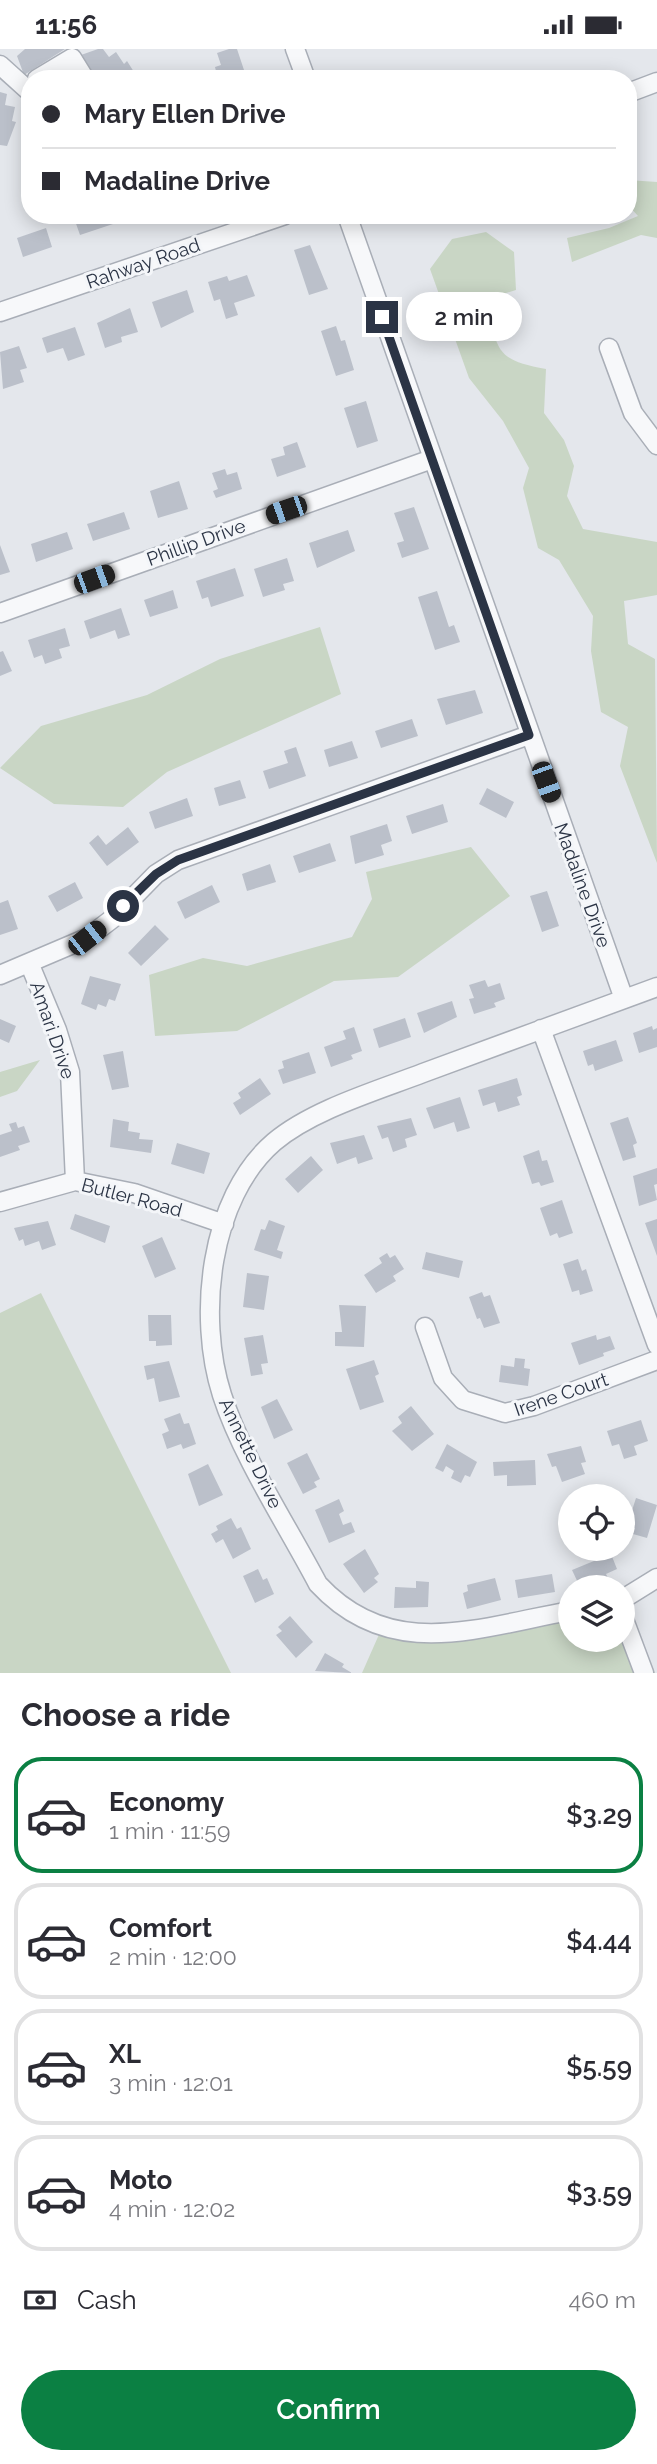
<!DOCTYPE html>
<html lang="en">
<head>
<meta charset="utf-8">
<style>
	body { margin:0; font-family:Raleway,sans-serif; background:#f7f7f7; color:#2b2b33; height:100vh; display:flex; flex-direction:column; font-size:26px; white-space:nowrap }
	* { box-sizing:border-box; margin:0 }
	p { font-size:23px; color:#7c7c81 }
	.icon { flex:none; width:38px; height:38px; fill:none; stroke:currentColor; stroke-width:2; stroke-linecap:round; stroke-linejoin:round }
	.map { position:relative; height:1624px; overflow:hidden }
	.sheet { display:flex; flex-direction:column; background:#fff; flex:1 }
	.sheet>* { flex:none }
	.banner { position:absolute; left:21px; top:21px; width:616px; height:154px; border-radius:28px; box-shadow:0 4px 18px #0003; display:grid; align-content:center; height:154px; padding:0 21px; background:#fff }
	.controls { position:absolute; left:558px; top:1435px; display:grid; gap:14px }
	.controls a { display:grid; place-items:center; width:77px; height:77px; border-radius:50%; background:#fff; box-shadow:0 4px 18px #0003; font-size:35px }
	.end { position:absolute; width:32px; height:32px; margin:-16px; border:9px solid #2b3445; background:#fff; box-shadow:0 0 0 4px #fff }
	.from { border-radius:50% }
	.bubble { position:absolute; height:49px; border-radius:24px; background:#fff; box-shadow:0 4px 18px #0003; font-size:23px; font-weight:600; line-height:49px; text-align:center }
	.car { position:absolute; width:21px; height:42px; margin:-21px -10px; border-radius:9px; box-shadow:0 0 5px 2px #0007; background:linear-gradient(#222 24%,#8ab4d8 0 40%,#222 0 76%,#8ab4d8 0 86%,#222 0) }
	.banner b { display:flex; align-items:center; gap:24px; height:66px; font-size:26px }
	.banner b+b { border-top:2px solid #e1e1e2 }
	.banner i { width:18px; height:18px; background:#2b2b33 }
	ul { padding:0; list-style:none }
	li { display:flex; align-items:center; gap:21px; height:116px; margin:0 14px 10px; padding:0 7px; border:4px solid #e1e1e2; border-radius:28px }
	li div { flex:1 }
	li b { display:block; font-size:26px }
	li em { font-style:normal; font-weight:600 }
	li.current { border-color:#0b8043 }
	li>.icon { width:63px; height:63px; stroke-width:1.5 }
	h2 { padding:0 21px; font-size:32px; line-height:84px }
	.pay { display:flex; align-items:center; gap:18px; height:77px; padding:0 21px; font-size:26px }
	.pay p { margin-inline-start:auto }
	.cta { display:flex; gap:14px; margin-top:auto; padding:14px 21px }
	.cta a { flex:1; height:80px; border-radius:42px; background:#0b8043; color:#fff; font-size:28px; font-weight:600; line-height:80px; text-align:center }
	.status { display:flex; justify-content:space-between; align-items:center; height:49px; padding:0 35px; background:#fff; direction:ltr }
	.status svg { height:19px; fill:currentColor }
	.map>svg:first-child { display:block }
	.green { fill:#c9d6c5 }
	.building { fill:#bbc0ca }
	.lines { fill:none; stroke-linecap:round; stroke-linejoin:round }
	.minor-casing { stroke:#a9aeb7; stroke-width:21 }
	.minor { stroke:#f7f8fa; stroke-width:18 }
	.route { stroke:#2b3445; stroke-width:9 }
	.labels { text-anchor:middle; stroke-width:6; stroke-linejoin:round; paint-order:stroke }
	.street-label { font-size:19px; fill:#2b3445; stroke:#f4f6f9 }
</style>
</head>
<body>
<div class="status"><b>11:56</b><svg viewBox="0 0 49 12"><path d="M0 12V9h3v3zM5 12V6h3v6zM10 12V3h3v9zM15 12V0h3v12zM26 1h20v11H26zM47 4h2v5h-2z"/></svg></div>
<div class="map">
<svg width="657" height="1624" viewBox="0 0 657 1624">
	<rect width="100%" height="100%" fill="#e4e7ec"/>
	<!-- green -->
	<path class="green" d="M628 131 657 133V189L641 186 572 213 567 189 609 179 638 167 628 156Z
		M486 183 514 203 516 241 487 250C497 299 493 311 546 320L544 364 564 391 574 417 567 447 583 480 657 493V546L624 552 628 595 655 610 657 814 620 717 628 678 601 663 591 602 593 567 559 511 538 499 523 439 529 419 503 372 469 329 430 220 452 190Z
		M320 578 341 645 167 723 123 758 54 755 0 719 41 677 147 646 220 610Z
		M471 798 510 847 398 928 334 932 237 982 155 987 149 926 203 909 247 917 352 888 372 850 366 823Z
		M40 1011 17 1042 0 1048V1023Z
		M41 1244 231 1624H0V1264Z
		M623 1563 655 1624H362L381 1581 570 1566V1591H623Z"/>
	<!-- building -->
	<path class="building" d="M25 0H65L24 26 17 7Z
		M98 0H103L109 8 116 3 124 15 127 12 134 23 130 25 133 30H96L81 6Z
		M229 0H237L247 30H218L215 18 221 16 217 4Z
		M0 43 7 45 5 56 15 58 12 72 16 73 7 97 0 96Z
		M73 166H114L116 174 80 186Z
		M46 179 52 198 23 208 17 189Z
		M310 196 328 240 309 246 294 201Z
		M247 226 255 247 234 254 238 266 226 270 220 250 214 252 208 233 227 227 229 232Z
		M187 241 194 263 161 279 152 253Z
		M130 259 138 283 121 288 122 293 105 299 97 274Z
		M336 277 341 292 345 291 354 321 336 327 321 282Z
		M75 278 85 306 68 312 63 299 47 304 42 289Z
		M19 297 27 319 20 321 24 333 3 340 0 303Z
		M366 352 378 392 357 399 344 359Z
		M297 393 306 418 277 428 271 410 285 406 283 398Z
		M225 420 227 426 237 423 242 440 216 449 213 442 218 440 212 424Z
		M179 432 188 460 158 469 150 442Z
		M414 458 429 500 402 509 397 494 404 492 394 464Z
		M124 463 130 480 93 492 87 475Z
		M348 481 355 502 317 519 309 494Z
		M67 483 73 500 36 513 31 495Z
		M0 496 10 523 0 526Z
		M287 509 294 532 283 535 285 541 263 548 254 520Z
		M235 519 244 547 211 558 208 548 202 550 196 532Z
		M173 541 178 559 150 568 144 551Z
		M437 542 449 578 454 576 460 593 435 601 418 548Z
		M121 559 130 586 118 590 115 581 90 590 84 572Z
		M65 579 70 597 59 600 62 609 45 615 42 606 34 609 28 591Z
		M3 602 12 622 0 627V603Z
		M475 641 483 664 446 676 437 650Z
		M412 670 418 687 381 699 375 682Z
		M352 692 358 709 329 718 324 701Z
		M296 698 306 727 269 740 263 722 288 714 284 702Z
		M240 731 246 749 219 757 214 739Z
		M487 739 514 753 506 769 479 755Z
		M187 749 193 767 155 780 149 763Z
		M443 755 448 773 412 785 406 767Z
		M387 775 392 792 381 796 384 806 355 815 350 787Z
		M128 778 139 793 107 817 89 794 98 786 106 796Z
		M330 794 336 812 299 824 293 807Z
		M270 815 276 833 247 842 242 825Z
		M75 833 83 849 57 863 48 847Z
		M212 836 220 853 185 870 177 853Z
		M547 842 559 877 542 883 530 847Z
		M8 851 18 880 0 886V854Z
		M155 876 169 890 141 917 128 904Z
		M90 927 121 935 115 952 109 950 106 958 98 955 96 961 81 955Z
		M485 931 488 938 500 934 505 950 494 954 496 958 474 965 469 950 474 949 469 936Z
		M452 952 457 968 424 984 417 964Z
		M405 969 411 988 379 999 373 980Z
		M0 970 16 977 9 994 0 990Z
		M652 977 653 981 657 979V998L639 1004 633 984Z
		M354 978 362 1002 351 1006 353 1010 331 1018 324 998 346 990 343 982Z
		M616 991 623 1012 595 1022 593 1015 588 1017 583 1002Z
		M123 1002 129 1038 112 1041 103 1006Z
		M309 1003 316 1024 283 1035 278 1021 284 1019 282 1012Z
		M260 1029 271 1045 240 1066 233 1054 241 1049 238 1044Z
		M517 1029 522 1046 517 1048 520 1056 498 1063 495 1053 483 1057 478 1041Z
		M460 1048 470 1079 457 1083 454 1073 434 1080 426 1059Z
		M628 1068 637 1094 633 1096 636 1108 623 1112 610 1074Z
		M411 1069 417 1086 405 1090 407 1098 393 1103 388 1088 382 1090 377 1077Z
		M113 1070 129 1073 128 1082 140 1084 139 1090 153 1091 151 1104 110 1098Z
		M16 1073 18 1079 24 1077 30 1093 18 1097 20 1101 0 1108V1086L12 1082 9 1075Z
		M364 1086 373 1110 358 1115 356 1108 337 1115 330 1094Z
		M177 1094 210 1104 204 1125 171 1115Z
		M539 1101 542 1112 547 1111 554 1133 541 1137 539 1133 532 1135 523 1107Z
		M311 1107 323 1121 298 1144 285 1130Z
		M657 1119V1135L654 1136 657 1151 639 1157 633 1127Z
		M562 1151 573 1184 559 1189 557 1184 550 1187 540 1159Z
		M75 1165 110 1177 105 1194 70 1180Z
		M657 1170V1207L645 1174Z
		M269 1171 285 1177 277 1201 283 1203 281 1210 254 1201 261 1180 265 1181Z
		M48 1172 56 1196 42 1201 39 1192 25 1197 23 1190 19 1192 14 1179Z
		M162 1188 176 1220 155 1229 142 1197Z
		M426 1203 463 1212 459 1229 422 1220Z
		M387 1204 390 1209 395 1206 404 1220 393 1227 396 1232 376 1244 364 1226 382 1214 379 1209Z
		M578 1210 582 1222 586 1220 593 1242 580 1246 579 1241 572 1243 563 1215Z
		M247 1224 269 1227 264 1261 243 1258Z
		M482 1243 484 1248 490 1246 500 1274 484 1279 480 1269 477 1270 469 1248Z
		M339 1256 366 1257 364 1298 335 1297V1283H342Z
		M148 1266H171L172 1296 156 1297V1292H149Z
		M263 1286 268 1314 261 1315 263 1325 251 1327 244 1289Z
		M596 1286 597 1291 610 1287 615 1300 603 1304 604 1307 579 1316 571 1294Z
		M515 1309 525 1310 524 1319 530 1320 528 1337 499 1333 501 1316 514 1318Z
		M374 1311 379 1325 375 1327 384 1353 360 1361 346 1320Z
		M169 1312 180 1348 159 1353 154 1329 147 1331 144 1317Z
		M277 1350 293 1381 274 1390 261 1358Z
		M411 1357 434 1385 412 1402 392 1382 402 1374 398 1368Z
		M180 1364 184 1375 189 1374 196 1395 183 1400 181 1395 167 1400 162 1385 169 1382 164 1370Z
		M641 1371 648 1392 634 1397 637 1406 624 1410 619 1395 612 1397 607 1382Z
		M447 1395 477 1413 470 1428 465 1426 461 1434 451 1429 454 1422 446 1417 443 1423 435 1419Z
		M581 1397 586 1413 581 1414 585 1425 562 1433 556 1417 552 1418 547 1405Z
		M307 1404 320 1430 314 1433 317 1438 303 1445 287 1414Z
		M535 1411 536 1436 507 1437V1426L494 1427 493 1413Z
		M208 1415 223 1446 199 1457 188 1425Z
		M636 1449 657 1456 647 1489 633 1485 635 1479 627 1477Z
		M339 1450 344 1462 339 1465 343 1476 351 1473 355 1483 329 1494 315 1461Z
		M231 1469 237 1480 241 1478 251 1500 233 1510 223 1490 216 1494 211 1485 218 1481 216 1477Z
		M365 1500 379 1525 374 1529 378 1533 364 1544 343 1515Z
		M611 1505 617 1520 606 1525 608 1529 580 1538 572 1521Z
		M258 1520 263 1531 267 1529 274 1545 255 1554 243 1527Z
		M552 1525 555 1543 518 1549 515 1531Z
		M495 1529 501 1551 467 1560 463 1544 468 1542 467 1536Z
		M416 1532 429 1533 428 1558 394 1559 395 1538 416 1539Z
		M290 1567 313 1593 296 1609 276 1586 282 1582 278 1578Z
		M325 1604 344 1615 342 1618 352 1624 315 1622Z"/>
	<g class="lines">
		<!-- minor casing -->
		<g class="minor-casing">
			<path id="minor" d="M295 0 306 30
				M0 16 30 43
				M37 30 72 9 85 30
				M628 44 657 33
				M347 166 624 950
				M0 263 285 166
				M609 299 633 364 657 396
				M0 564 432 410
				M30 916 57 981 70 1023 75 1132
				M0 926 87 889 112 870 156 825 178 811 529 686
				M541 980 657 1296
				M0 1153 75 1132 134 1144 224 1175
				M425 1278 443 1329 463 1351 505 1364 534 1357 657 1311
				M623 1550 657 1529
				M570 1562C479 1578 391 1614 318 1535 287 1476 242 1408 222 1346 197 1268 209 1149 274 1093 312 1061 376 1042 423 1024 501 995 579 967 657 938
				M623 1568 644 1624"/>
		</g>
		<!-- minor -->
		<use href="#minor" class="minor"/>
	</g>
	<g class="lines">
		<!-- route -->
		<path class="route" d="M123 857 156 825 178 811 529 686 382 268"/>
	</g>
	<g class="labels">
		<!-- street labels -->
		<g class="street-label">
			<text transform="translate(143 214) rotate(-19)" y="7">Rahway Road</text>
			<text transform="translate(196 493) rotate(-20)" y="7">Phillip Drive</text>
			<text transform="translate(583 836) rotate(70)" y="7">Madaline Drive</text>
			<text transform="translate(53 981) rotate(71)" y="7">Amari Drive</text>
			<text transform="translate(132 1148) rotate(15)" y="7">Butler Road</text>
			<text transform="translate(561 1345) rotate(-19)" y="7">Irene Court</text>
			<text transform="translate(251 1404) rotate(64)" y="7">Annette Drive</text>
		</g>
	</g>
</svg>
<div class="controls">
<a><svg class="icon" aria-label="locate" viewBox="0 0 24 24"><circle cx="12" cy="12" r="6"/><path d="M12 2v4M12 18v4M2 12h4M18 12h4"/></svg></a>
<a><svg class="icon" aria-label="layers" viewBox="0 0 24 24"><path d="M12 4l9 5-9 5-9-5zM3 14l9 5 9-5"/></svg></a>
</div>
<i class="end from" style="left:123px;top:857px"></i>
<i class="end" style="left:382px;top:268px"></i>
<div class="bubble" style="left:406px;top:243px;width:116px">2 min</div>
<i class="car" style="left:286px;top:461px;rotate:251deg"></i>
<i class="car" style="left:94px;top:530px;rotate:70deg"></i>
<i class="car" style="left:546px;top:733px;rotate:160deg"></i>
<i class="car" style="left:87px;top:889px;rotate:52deg"></i>
<div class="banner">
<b><i class="from"></i>Mary Ellen Drive</b>
<b><i></i>Madaline Drive</b>
</div>
</div>
<section class="sheet">
<h2>Choose a ride</h2>
<ul>
<li class="current"><svg class="icon" aria-label="car" viewBox="0 0 24 24"><path d="M5 17H2v-5l4-1 3-4h7l3 4 3 1v5h-3M9 17h6M6 11h13"/><circle cx="7" cy="17" r="2"/><circle cx="17" cy="17" r="2"/></svg><div><b>Economy</b><p>1 min · 11:59</p></div><em>$3.29</em></li>
<li><svg class="icon" aria-label="car" viewBox="0 0 24 24"><path d="M5 17H2v-5l4-1 3-4h7l3 4 3 1v5h-3M9 17h6M6 11h13"/><circle cx="7" cy="17" r="2"/><circle cx="17" cy="17" r="2"/></svg><div><b>Comfort</b><p>2 min · 12:00</p></div><em>$4.44</em></li>
<li><svg class="icon" aria-label="car" viewBox="0 0 24 24"><path d="M5 17H2v-5l4-1 3-4h7l3 4 3 1v5h-3M9 17h6M6 11h13"/><circle cx="7" cy="17" r="2"/><circle cx="17" cy="17" r="2"/></svg><div><b>XL</b><p>3 min · 12:01</p></div><em>$5.59</em></li>
<li><svg class="icon" aria-label="car" viewBox="0 0 24 24"><path d="M5 17H2v-5l4-1 3-4h7l3 4 3 1v5h-3M9 17h6M6 11h13"/><circle cx="7" cy="17" r="2"/><circle cx="17" cy="17" r="2"/></svg><div><b>Moto</b><p>4 min · 12:02</p></div><em>$3.59</em></li>
</ul>
<div class="pay"><svg class="icon" aria-label="cash" viewBox="0 0 24 24"><path d="M3 7h18v10H3z"/><circle cx="12" cy="12" r="2"/></svg>Cash<p>460 m</p></div>
<div class="cta"><a>Confirm</a></div>
</section>
</body>
</html>
